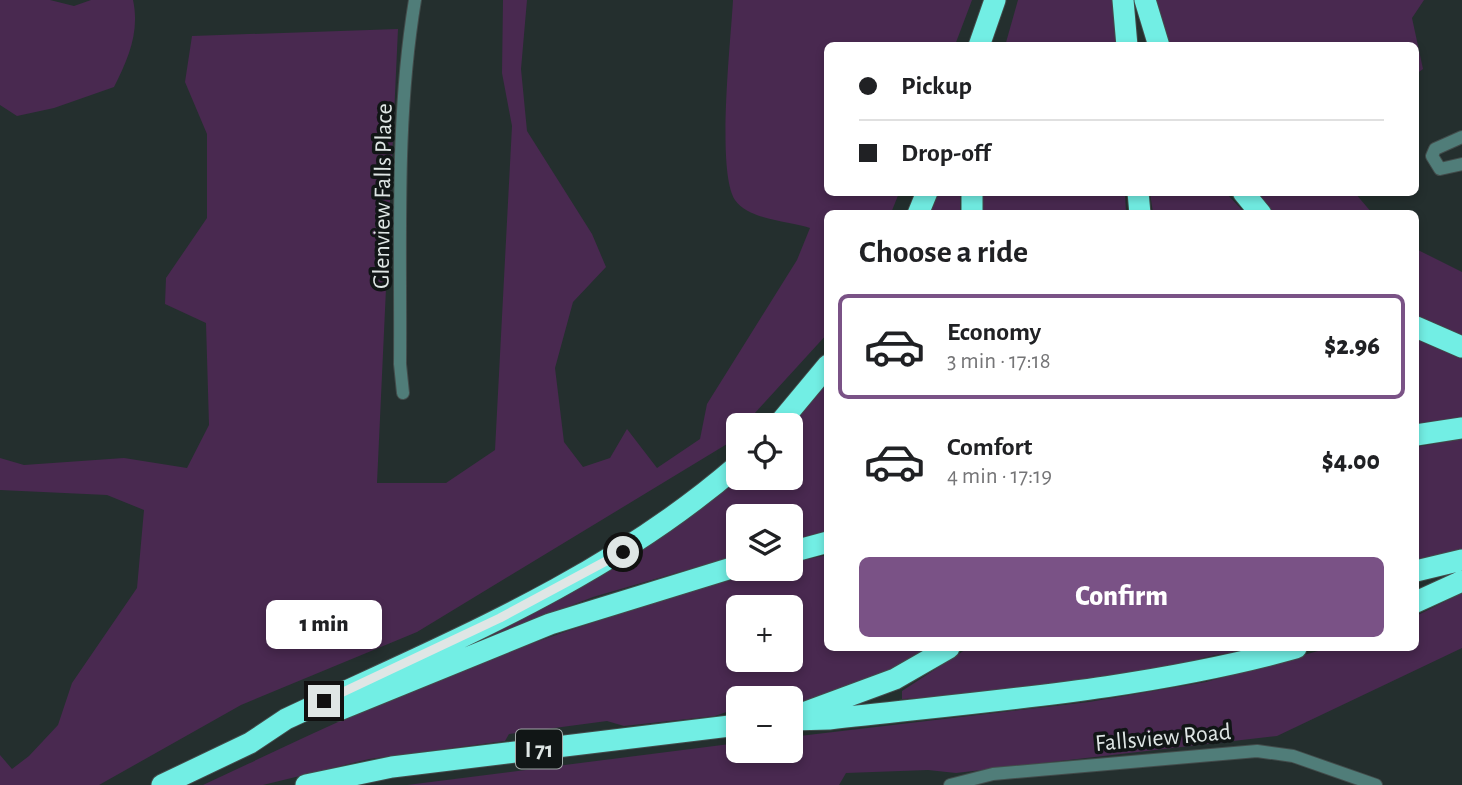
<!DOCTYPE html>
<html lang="en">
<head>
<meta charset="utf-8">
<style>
	body { margin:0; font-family:"Alegreya Sans",sans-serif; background:#f6f6f6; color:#202124; height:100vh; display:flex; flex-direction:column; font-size:26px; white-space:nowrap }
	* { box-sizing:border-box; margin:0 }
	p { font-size:23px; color:#757577 }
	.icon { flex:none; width:38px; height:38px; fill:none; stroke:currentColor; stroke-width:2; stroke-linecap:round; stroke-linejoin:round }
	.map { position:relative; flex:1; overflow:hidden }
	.panel { position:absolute; left:824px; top:210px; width:595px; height:441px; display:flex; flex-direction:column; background:#fff; border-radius:10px; box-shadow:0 4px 10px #0003 }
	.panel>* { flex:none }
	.top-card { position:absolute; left:824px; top:42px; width:595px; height:154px; border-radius:10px; box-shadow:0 4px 10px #0003; display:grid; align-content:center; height:154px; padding:0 35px; background:#fff }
	.controls { position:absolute; left:726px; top:413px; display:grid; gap:14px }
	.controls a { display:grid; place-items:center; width:77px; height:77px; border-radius:10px; background:#fff; box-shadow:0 4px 10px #0003; font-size:35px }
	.end { position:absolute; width:32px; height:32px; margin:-16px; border:9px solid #dfe6e5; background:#111; box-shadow:0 0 0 4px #111 }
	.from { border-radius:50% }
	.bubble { position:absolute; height:49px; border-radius:10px; background:#fff; box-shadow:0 4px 10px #0003; font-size:23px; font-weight:800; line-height:49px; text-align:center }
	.top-card b { display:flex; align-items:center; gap:24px; height:66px; font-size:26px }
	.top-card b+b { border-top:2px solid #e0e0e0 }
	.top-card i { width:18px; height:18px; background:#202124 }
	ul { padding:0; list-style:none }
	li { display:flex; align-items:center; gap:21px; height:105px; margin:0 14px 10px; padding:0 21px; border:4px solid transparent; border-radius:10px }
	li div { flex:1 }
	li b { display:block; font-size:26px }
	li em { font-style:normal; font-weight:800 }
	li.active { border-color:#7a5286 }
	li>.icon { width:63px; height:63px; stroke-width:1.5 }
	h2 { padding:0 35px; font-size:32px; line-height:84px }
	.cta { display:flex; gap:14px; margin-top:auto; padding:14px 35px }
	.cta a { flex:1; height:80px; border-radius:10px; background:#7a5286; color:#fff; font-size:28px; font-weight:800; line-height:80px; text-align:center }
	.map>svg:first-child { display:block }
	.green { fill:#492950; fill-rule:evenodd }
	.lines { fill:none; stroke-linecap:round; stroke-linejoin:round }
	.minor-casing { stroke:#424c4b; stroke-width:14 }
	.motorway-casing { stroke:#424c4b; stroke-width:23 }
	.minor { stroke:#507d79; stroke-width:12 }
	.motorway { stroke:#72eee4; stroke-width:21 }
	.route { stroke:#dfe6e5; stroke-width:9 }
	.labels { text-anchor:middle; stroke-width:7; stroke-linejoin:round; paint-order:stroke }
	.shield { fill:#111616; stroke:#a1a8a7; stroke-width:2 }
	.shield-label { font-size:23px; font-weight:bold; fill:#dfe6e5 }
	.street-label { font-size:24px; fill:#dfe6e5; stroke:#111616 }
</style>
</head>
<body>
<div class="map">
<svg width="1462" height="785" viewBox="0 0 1462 785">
	<rect width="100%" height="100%" fill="#242f2e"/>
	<!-- green -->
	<path class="green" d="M0 0H50L74 6 91 0H133C140 32 128 59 114 87L54 108 17 116 0 105Z
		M503 0H527L521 69 527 131 592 234 606 267 573 302 555 368 564 442 583 467 610 458 627 429 657 468 700 439 707 404 797 260 810 228C790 221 748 220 735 200 716 170 731 40 733 0H972L955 45 828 46V192L899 193 891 213 828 214V333L744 425H738V431L727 444 417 632 241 705 99 785H0V755L12 769 29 756 58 725 72 683 137 588 144 510 107 495 0 490V458L24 465 124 458 187 468 209 425 206 323 165 304 166 278 207 218V134L185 82 192 36 398 29 377 483H446L495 450 512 126 502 73Z
		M1018 0H1112L1117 45 1005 46Z
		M1153 0H1424L1412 18 1423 69 1416 74V46L1167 45Z
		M936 193H960V213H930Z
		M979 193H1125L1126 213H980Z
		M1150 193H1226L1245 213H1153Z
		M1258 193H1355L1372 213H1274Z
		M1416 249 1462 272V337L1416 316Z
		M1416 336 1462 357V417L1416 425Z
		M828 380V531L791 541V516H738V555L593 597 468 645 601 576 684 521 738 478H791V425Z
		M1462 439V553L1416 565V447Z
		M828 555V648H929L890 670 810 701 738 698V708L715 716 624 726 607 721 509 734 505 741 369 759 263 785H203C291 744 379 701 470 666 568 629 668 597 769 569H791V562ZM738 607H791V660H738Z
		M1462 593V648L1277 736 956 773 928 770 846 773 839 785H407L738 743V751H791V737L1089 702 1206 682 1329 648H1416V616Z
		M968 648H1269C1242 655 1210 650 1185 666L970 695 902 699V691Z"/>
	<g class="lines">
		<!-- minor casing -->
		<g class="minor-casing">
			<path id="minor" d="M1462 137 1435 149 1432 156 1440 169 1462 164
				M403 393 400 364C401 243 395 120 415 0
				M950 785 993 774 1257 751 1293 756 1376 785"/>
		</g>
		<!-- motorway casing -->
		<g class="motorway-casing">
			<path id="motorway" d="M1123 0 1127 46
				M1145 0 1159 46
				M979 46 995 0
				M1138 192 1140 214
				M1243 192 1261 214
				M918 214 927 192
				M972 214V192
				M1416 327 1462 347
				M778 425 828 365
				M1416 435 1462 428
				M791 552 828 542
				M1416 571 1462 560
				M1416 602 1462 581
				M339 710 550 624 738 566
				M803 713 895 679 949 648
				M791 720 829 719C986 701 1144 690 1296 648
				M162 785 250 743 286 719C443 645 606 580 738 465
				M306 785 392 767 738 725"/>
		</g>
		<!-- minor -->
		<use href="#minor" class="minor"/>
		<!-- motorway -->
		<use href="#motorway" class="motorway"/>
	</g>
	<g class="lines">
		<!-- route -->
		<path class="route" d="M324 701 500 618 623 552"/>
	</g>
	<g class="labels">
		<!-- shield labels -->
		<rect class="shield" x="516" y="729.5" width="46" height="39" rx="5"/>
		<g class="shield-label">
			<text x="539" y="757">I 71</text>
		</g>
		<!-- street labels -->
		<g class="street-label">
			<text transform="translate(382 196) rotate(-89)" y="8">Glenview Falls Place</text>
			<text transform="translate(1163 737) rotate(-5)" y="8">Fallsview Road</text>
		</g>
	</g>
</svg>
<div class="controls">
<a><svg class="icon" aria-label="locate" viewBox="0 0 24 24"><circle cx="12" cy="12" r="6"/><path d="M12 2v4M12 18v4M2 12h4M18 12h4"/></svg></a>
<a><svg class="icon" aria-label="layers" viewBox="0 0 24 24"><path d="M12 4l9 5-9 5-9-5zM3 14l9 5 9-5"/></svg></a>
<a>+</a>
<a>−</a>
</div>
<i class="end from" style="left:623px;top:552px"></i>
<i class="end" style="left:324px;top:701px"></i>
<div class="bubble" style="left:266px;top:600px;width:116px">1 min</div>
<div class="top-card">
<b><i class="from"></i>Pickup</b>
<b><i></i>Drop-off</b>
</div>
<section class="panel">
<h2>Choose a ride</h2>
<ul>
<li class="active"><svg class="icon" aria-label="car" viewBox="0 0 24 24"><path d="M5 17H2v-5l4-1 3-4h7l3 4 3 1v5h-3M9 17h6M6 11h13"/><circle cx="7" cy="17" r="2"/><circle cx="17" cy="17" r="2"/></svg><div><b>Economy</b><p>3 min · 17:18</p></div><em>$2.96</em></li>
<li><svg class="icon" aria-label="car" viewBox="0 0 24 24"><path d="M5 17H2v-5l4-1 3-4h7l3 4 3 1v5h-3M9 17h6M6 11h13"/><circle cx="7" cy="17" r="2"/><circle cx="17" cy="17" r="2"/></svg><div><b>Comfort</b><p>4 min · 17:19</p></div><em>$4.00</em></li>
</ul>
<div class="cta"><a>Confirm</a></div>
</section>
</div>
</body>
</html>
